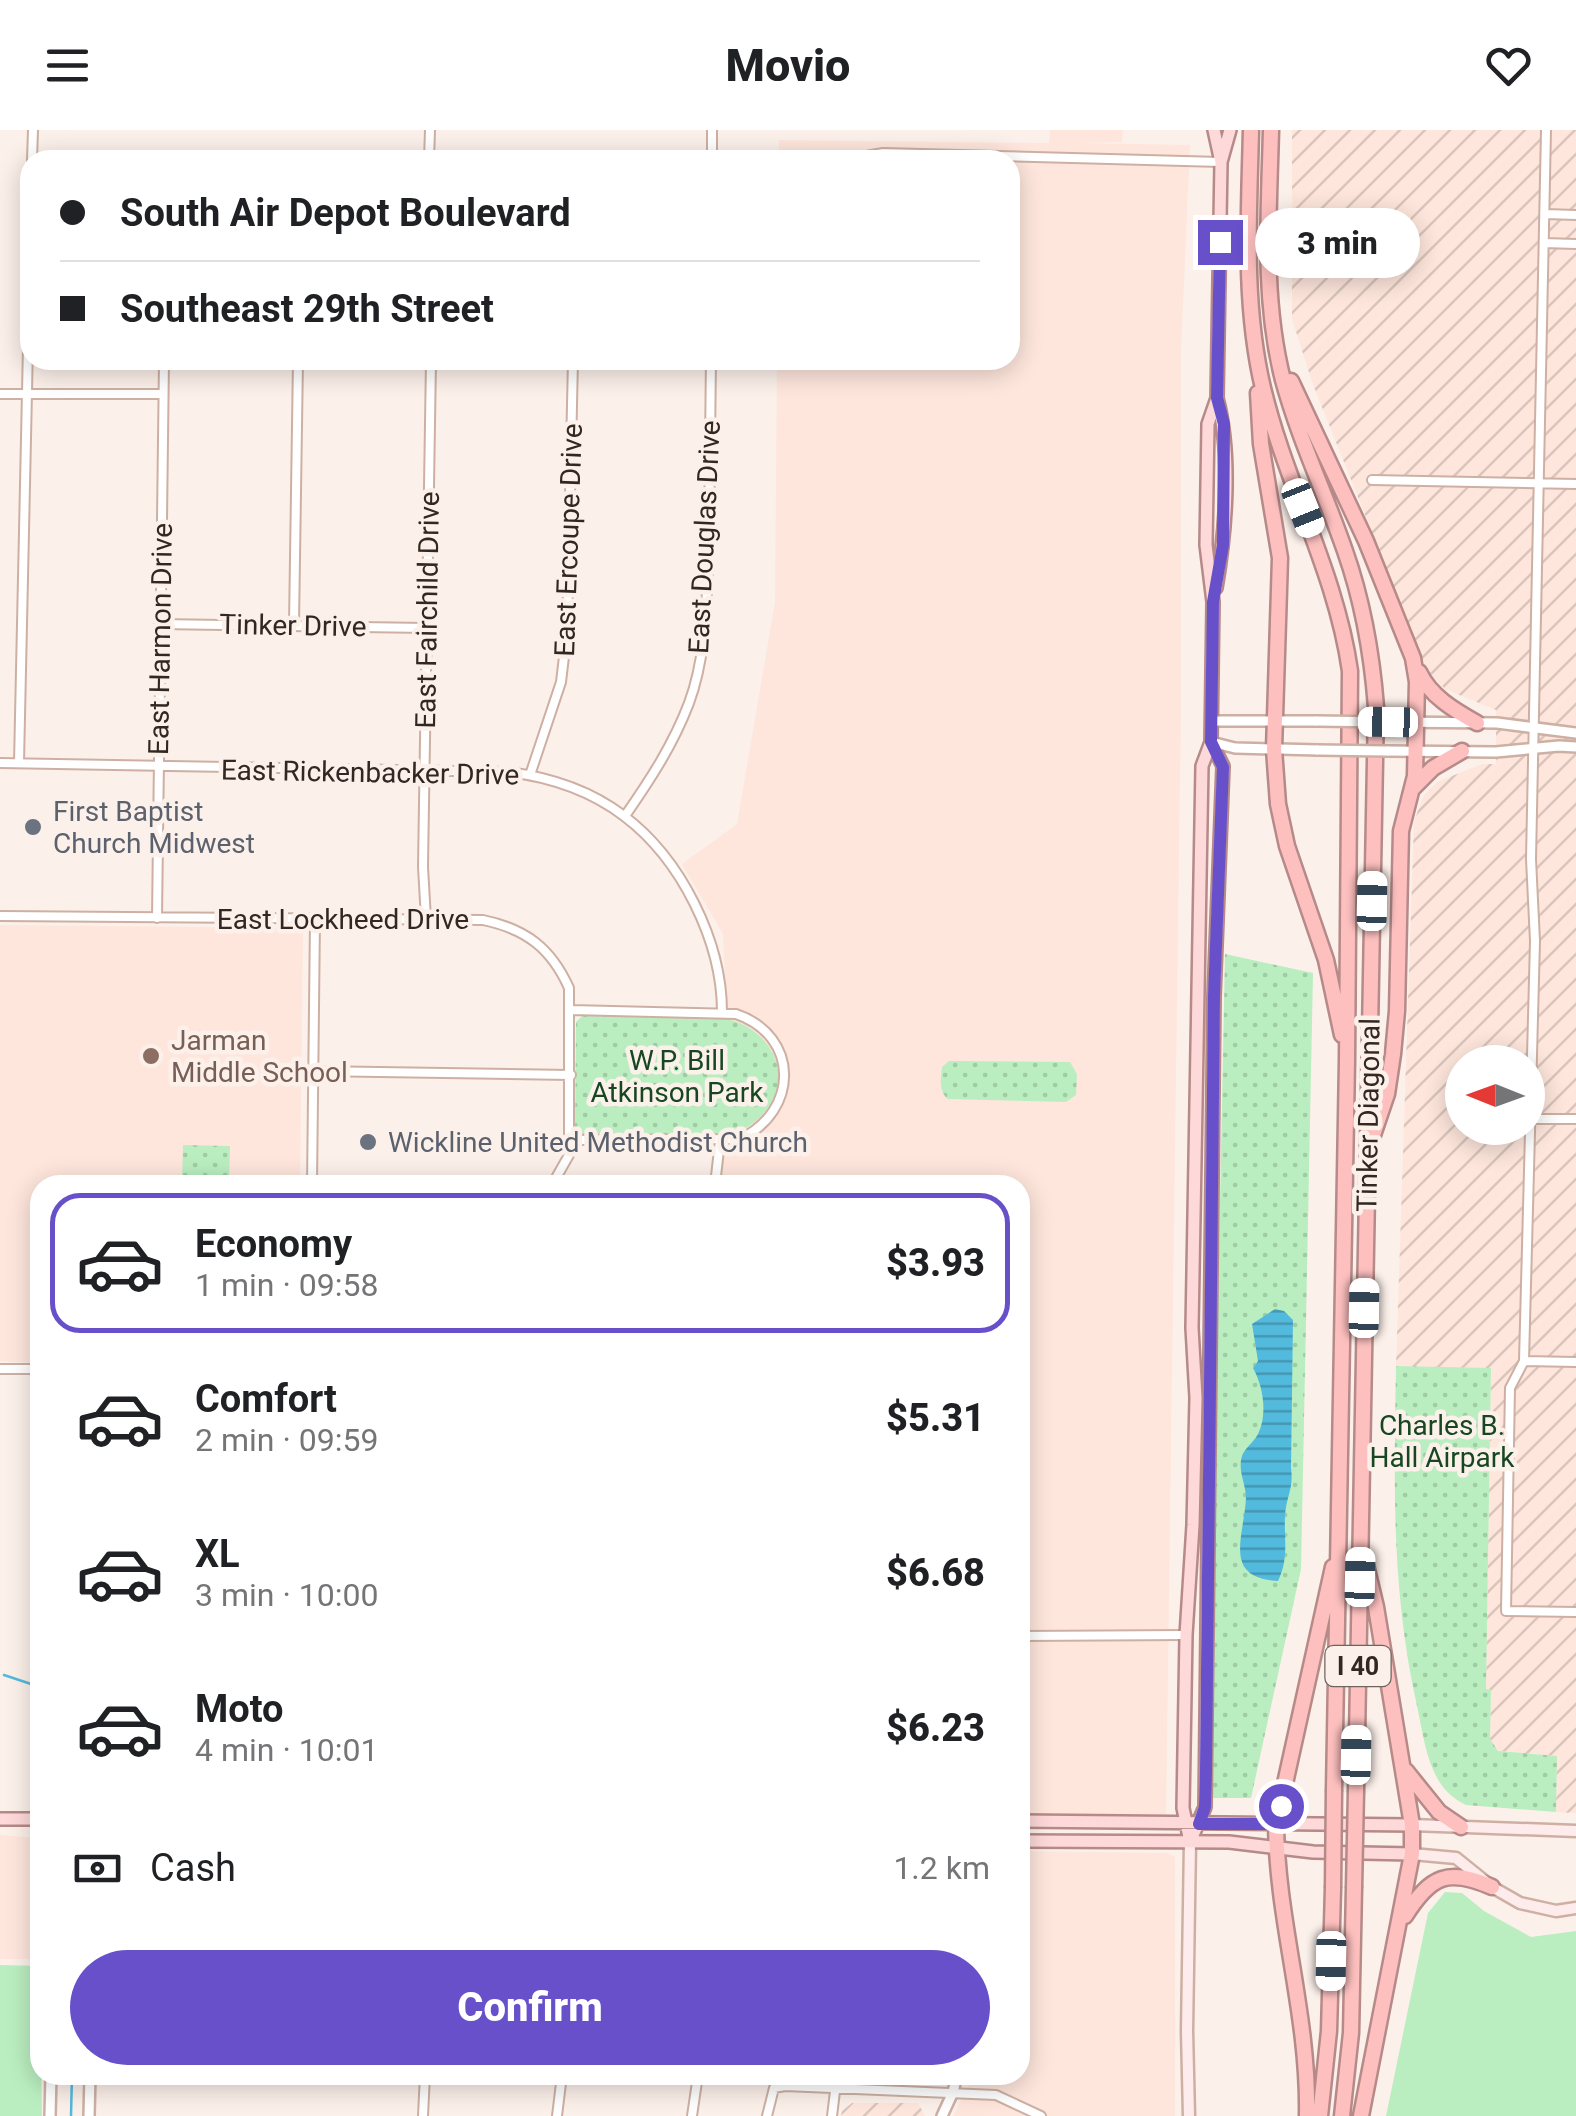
<!DOCTYPE html>
<html lang="en">
<head>
<meta charset="utf-8">
<style>
	body { margin:0; font-family:Roboto,sans-serif; background:#f6f6f6; color:#202124; height:100vh; display:flex; flex-direction:column; font-size:38px; white-space:nowrap }
	* { box-sizing:border-box; margin:0 }
	p { font-size:32px; color:#757577 }
	.icon { flex:none; width:55px; height:55px; fill:none; stroke:currentColor; stroke-width:2; stroke-linecap:round; stroke-linejoin:round }
	.map { position:relative; flex:1; overflow:hidden }
	.side { position:absolute; left:30px; top:1045px; width:1000px; height:910px; display:flex; flex-direction:column; background:#fff; border-radius:30px; box-shadow:0 5px 25px #0003 }
	.side>* { flex:none }
	.hud { position:absolute; left:20px; top:20px; width:1000px; height:220px; border-radius:30px; box-shadow:0 5px 25px #0003; display:grid; align-content:center; height:220px; padding:0 40px; background:#fff }
	.needle { width:65px; rotate:271deg }
	.fabs { position:absolute; left:1445px; top:915px; display:grid; gap:20px }
	.fabs a { display:grid; place-items:center; width:100px; height:100px; border-radius:50%; background:#fff; box-shadow:0 5px 25px #0003; font-size:50px }
	.end { position:absolute; width:45px; height:45px; margin:-22px; border:12px solid #6750ca; background:#fff; box-shadow:0 0 0 5px #fff }
	.from { border-radius:50% }
	.bubble { position:absolute; height:70px; border-radius:35px; background:#fff; box-shadow:0 5px 25px #0003; font-size:32px; font-weight:800; line-height:70px; text-align:center }
	.car { position:absolute; width:30px; height:60px; margin:-30px -15px; border-radius:12px; box-shadow:0 0 8px 2px #0007; background:linear-gradient(#fff 24%,#345 0 40%,#fff 0 76%,#345 0 86%,#fff 0) }
	.hud b { display:flex; align-items:center; gap:35px; height:95px; font-size:38px }
	.hud b+b { border-top:2px solid #e0e0e0 }
	.hud i { width:25px; height:25px; background:#202124 }
	ul { padding:18px 0 0; list-style:none }
	li { display:flex; align-items:center; gap:30px; height:140px; margin:0 20px 15px; padding:0 20px; border:5px solid transparent; border-radius:30px }
	li div { flex:1 }
	li b { display:block; font-size:38px }
	li em { font-style:normal; font-weight:800 }
	li.on { border-color:#6750ca }
	li>.icon { width:90px; height:90px; stroke-width:1.5 }
	.pay { display:flex; align-items:center; gap:25px; height:110px; padding:0 40px; font-size:38px }
	.pay p { margin-inline-start:auto }
	.cta { display:flex; gap:20px; margin-top:auto; padding:20px 40px }
	.cta a { flex:1; height:115px; border-radius:60px; background:#6750ca; color:#fff; font-size:40px; font-weight:800; line-height:115px; text-align:center }
	header { display:flex; justify-content:space-between; align-items:center; height:130px; padding:0 40px; background:#fff; font-size:45px; font-weight:800 }
	.map>svg:first-child { display:block }
	.built { fill:#fee6dc }
	.industrial { fill:url(#industrial-furrows); fill-rule:evenodd }
	.green { fill:#baeec0 }
	.park { fill:url(#park-dots) }
	.water { fill:url(#water-rules) }
	.lines { fill:none; stroke-linecap:round; stroke-linejoin:round }
	.stream { stroke:#52badd; stroke-width:2.5 }
	.minor-casing { stroke:#cdb0a3; stroke-width:12 }
	.tertiary-casing { stroke:#cdb0a3; stroke-width:14 }
	.secondary-casing { stroke:#cdb0a3; stroke-width:15 }
	.primary-casing { stroke:#b68a88; stroke-width:16 }
	.motorway-casing { stroke:#b68a88; stroke-width:19 }
	.minor { stroke:#fff; stroke-width:8 }
	.tertiary { stroke:#fff; stroke-width:9 }
	.secondary { stroke:#feecec; stroke-width:10 }
	.primary { stroke:#fed9d9; stroke-width:11 }
	.motorway { stroke:#fdc0bf; stroke-width:14 }
	.tertiary-bridge-casing { stroke:#cdb0a3; stroke-width:14; stroke-linecap:butt }
	.motorway-bridge-casing { stroke:#b68a88; stroke-width:19; stroke-linecap:butt }
	.tertiary-bridge { stroke:#fff; stroke-width:9 }
	.motorway-bridge { stroke:#fdc0bf; stroke-width:14 }
	.route { stroke:#6750ca; stroke-width:12 }
	.worship-dot { fill:#6b7280; stroke:#fcf0ea; stroke-width:4 }
	.education-dot { fill:#8d6e63; stroke:#fcf0ea; stroke-width:4 }
	.labels { text-anchor:middle; stroke-width:9; stroke-linejoin:round; paint-order:stroke }
	.shield { fill:#fcf0ea; stroke:#6f635e; stroke-width:2.5 }
	.shield-label { font-size:25px; font-weight:bold; fill:#322722 }
	.street-label { font-size:28px; fill:#322722; stroke:#fcf0ea }
	.worship-label { font-size:28px; fill:#5b616d; stroke:#fcf0ea; text-anchor:start }
	.education-label { font-size:28px; fill:#785e54; stroke:#fcf0ea; text-anchor:start }
	.park-label { font-size:28px; fill:#164721; stroke:#fcf0ea }
</style>
</head>
<body>
<header><svg class="icon" aria-label="menu" viewBox="0 0 24 24"><path d="M4 6h16M4 12h16M4 18h16"/></svg>Movio<svg class="icon" aria-label="heart" viewBox="0 0 24 24"><path d="M12 20l-8-8c-3-5 5-10 8-4 3-6 11-1 8 4z"/></svg></header>
<div class="map">
<svg width="1576" height="1986" viewBox="0 0 1576 1986">
	<defs>
		<pattern id="industrial-furrows" width="10" height="10" patternUnits="userSpaceOnUse" patternTransform="scale(2.5)"><rect width="10" height="10" fill="#fee6dc"/><path d="M-1 1l2-2M0 10L10 0M9 11l2-2" fill="none" stroke="#dac5bc"/></pattern>
		<pattern id="park-dots" width="8" height="8" patternUnits="userSpaceOnUse" patternTransform="scale(2.5)"><rect width="8" height="8" fill="#baeec0"/><path d="M2 2h.1M6 6h.1" fill="none" stroke="#a0cca5" stroke-width="1.8" stroke-linecap="round"/></pattern>
		<pattern id="water-rules" width="6" height="5" patternUnits="userSpaceOnUse" patternTransform="scale(2.5)"><rect width="6" height="5" fill="#52badd"/><path d="M0 2.5h6" fill="none" stroke="#4597b3"/></pattern>
	</defs>
	<rect width="100%" height="100%" fill="#fcf0ea"/>
	<!-- built -->
	<path class="built" d="M1050 0H1123L1122 12 1079 13 1190 15 1181 220V575L1166 1688H1020V1055H720L726 1006 746 999 767 979 772 972 779 943 772 921 750 898 727 889 723 804 682 734 737 694 775 472 777 230H1010V30H779V10L1049 13Z
		M0 795 303 798 300 1055H40V1233L0 1231Z
		M0 1705 40 1708V1829H0Z
		M1020 1721 1168 1723 1175 1727V1986H953L969 1954 901 1953V1945H1020Z"/>
	<!-- industrial -->
	<path class="industrial" d="M1292 0H1576V1683L1556 1682 1557 1626 1498 1621 1490 1609 1491 1560 1486 1559 1491 1239 1396 1236 1414 691 1424 665 1437 652 1482 634H1496V580L1445 559 1427 540 1312 252 1292 189ZM1462 932H1528V998H1462Z
		M852 1973H918L925 1986H841L842 1981Z"/>
	<!-- green -->
	<path class="green" d="M1445 1762 1462 1763 1484 1781 1531 1807 1576 1801V1986H1386L1428 1783Z
		M0 1835 40 1836 42 1986H0Z"/>
	<!-- park -->
	<path class="park" d="M1225 824 1313 843 1301 1439 1251 1668H1208Z
		M582 886C616 886 650 887 684 887 699 888 716 886 731 890 758 897 782 923 778 953 774 977 756 995 734 1004H581L575 998 576 892Z
		M949 931 1070 932 1077 944 1076 965 1066 972 948 969C938 961 941 948 942 937Z
		M183 1015 230 1016 229 1055H182Z
		M1396 1236 1491 1238 1486 1559 1491 1560 1490 1609 1498 1621 1557 1626 1556 1682 1466 1675C1428 1658 1425 1612 1417 1576 1391 1459 1394 1355 1396 1236Z"/>
	<!-- water -->
	<path class="water" d="M1275 1179 1284 1181 1293 1190 1291 1338C1294 1359 1286 1366 1285 1386 1284 1411 1289 1428 1278 1451 1222 1448 1244 1407 1246 1368 1246 1355 1239 1344 1241 1330 1243 1318 1253 1314 1258 1304 1268 1284 1263 1256 1253 1238L1258 1231 1252 1194Z"/>
	<g class="lines">
		<!-- stream -->
		<path class="stream" d="M4 1545 40 1557
			M71 1986 72 1945"/>
		<!-- minor casing -->
		<g class="minor-casing">
			<path id="minor" d="M1546 0 1531 729 1535 811 1524 1231 1576 1232
				M32 30 33 0
				M429 30 430 0
				M712 30V0
				M844 30 883 23 1221 32
				M1545 84 1576 85
				M1544 113 1576 114
				M0 264H163
				M1372 350 1576 354
				M159 494 428 498
				M294 494 298 230
				M0 633 508 642C549 647 591 661 624 686 681 729 722 811 722 882
				M19 633 30 123
				M530 645 561 552 567 501 573 230
				M625 686C650 650 673 615 689 573 705 530 706 483 708 437 710 368 710 299 711 230
				M0 786 483 790C526 799 551 818 569 858V1025L552 1055
				M157 788 164 230
				M426 789 423 737 431 230
				M313 941 571 945
				M1528 989H1576
				M569 1010 740 1009C799 981 800 906 736 884L571 880
				M312 1055 315 789
				M715 1055 720 1011
				M1524 1231 1510 1258 1506 1481 1576 1482
				M0 1239H40
				M1020 1506 1186 1505
				M423 1986 425 1945
				M557 1986 562 1945
				M692 1986 698 1945
				M767 1986 774 1958 785 1956 996 1965 1041 1986
				M832 1986 837 1945"/>
		</g>
		<!-- tertiary casing -->
		<g class="tertiary-casing">
			<path id="tertiary" d="M1212 591H1317
				M1388 592 1497 593 1576 603
				M1211 612 1235 618 1318 620
				M1387 621 1496 622 1559 616 1576 617
				M50 1986 51 1945
				M89 1986 90 1945
				M942 1986 953 1962 957 1945"/>
		</g>
		<!-- secondary casing -->
		<g class="secondary-casing">
			<path id="secondary" d="M1412 1695 1576 1701
				M1412 1724 1456 1728 1492 1757 1520 1773 1556 1781 1576 1778
				M1189 1986 1187 1901 1190 1712"/>
		</g>
		<!-- primary casing -->
		<g class="primary-casing">
			<path id="primary" d="M1221 32 1230 0
				M1216 458C1226 401 1232 324 1217 268
				M0 1689H40
				M1020 1691 1412 1695
				M1020 1711 1229 1712 1313 1722 1412 1724
				M1190 1712 1183 1678 1186 1505 1193 1395 1196 1268 1192 1198 1202 636 1211 612 1213 472 1206 415 1208 294 1217 268 1221 32 1214 0
				M1190 1712 1205 1677 1214 867 1223 636 1211 612"/>
		</g>
		<!-- motorway casing -->
		<g class="motorway-casing">
			<path id="motorway" d="M1251 0C1249 86 1243 174 1263 258 1286 355 1336 442 1350 541L1347 931 1334 1660
				M1271 0C1269 83 1262 168 1283 250 1299 309 1325 363 1345 421 1363 472 1372 525 1376 577L1356 1661
				M1291 251 1366 411 1413 528 1417 552 1415 646 1401 701 1397 881 1393 924 1387 964 1372 1008
				M1258 263 1261 314 1280 428 1274 619 1278 674 1287 716 1326 830 1342 905
				M1419 542C1430 566 1454 580 1477 593
				M1413 658 1433 638 1462 621
				M1406 1641 1439 1682 1461 1697
				M1405 1786C1431 1745 1448 1738 1492 1757
				M1307 1986C1309 1884 1277 1793 1276 1694L1333 1437
				M1320 1986 1329 1901 1333 1758
				M1342 1986 1351 1903 1354 1758
				M1361 1986 1412 1724V1695L1376 1477 1365 1431"/>
		</g>
		<!-- minor -->
		<use href="#minor" class="minor"/>
		<!-- tertiary -->
		<use href="#tertiary" class="tertiary"/>
		<!-- secondary -->
		<use href="#secondary" class="secondary"/>
		<!-- primary -->
		<use href="#primary" class="primary"/>
		<!-- motorway -->
		<use href="#motorway" class="motorway"/>
		<!-- tertiary-bridge casing -->
		<g class="tertiary-bridge-casing">
			<path id="tertiary-bridge" d="M1317 591 1388 592
				M1318 620 1387 621"/>
		</g>
		<!-- motorway-bridge casing -->
		<g class="motorway-bridge-casing">
			<path id="motorway-bridge" d="M1333 1758 1334 1660
				M1354 1758 1356 1661"/>
		</g>
		<!-- tertiary-bridge -->
		<use href="#tertiary-bridge" class="tertiary-bridge"/>
		<!-- motorway-bridge -->
		<use href="#motorway-bridge" class="motorway-bridge"/>
	</g>
	<g class="lines">
		<!-- route -->
		<path class="route" d="M1220 112 1217 268 1224 294 1223 415 1213 472 1211 612 1223 637 1214 866 1206 1639 1205 1677 1199 1694H1276L1281 1676"/>
	</g>
	<!-- markers -->
	<g class="worship-dot">
		<circle cx="33" cy="697" r="10"/>
		<circle cx="368" cy="1012" r="10"/>
	</g>
	<circle class="education-dot" cx="151" cy="926" r="10"/>
	<g class="labels">
		<!-- shield labels -->
		<rect class="shield" x="1325.5" y="1516" width="65" height="40" rx="8"/>
		<g class="shield-label">
			<text x="1358" y="1545">I 40</text>
		</g>
		<!-- street labels -->
		<g class="street-label">
			<text transform="translate(704 407) rotate(-87)" y="10">East Douglas Drive</text>
			<text transform="translate(568 410) rotate(-88)" y="10">East Ercoupe Drive</text>
			<text transform="translate(427 480) rotate(-89)" y="10">East Fairchild Drive</text>
			<text transform="translate(293 495) rotate(1)" y="10">Tinker Drive</text>
			<text transform="translate(160 509) rotate(-89)" y="10">East Harmon Drive</text>
			<text transform="translate(370 642) rotate(1)" y="10">East Rickenbacker Drive</text>
			<text x="343" y="799">East Lockheed Drive</text>
			<text transform="translate(1368 985) rotate(-89)" y="10">Tinker Diagonal</text>
		</g>
		<!-- worship labels -->
		<g class="worship-label">
			<text x="53" y="691">First Baptist<tspan x="53" dy="32">Church Midwest</tspan></text>
			<text x="388" y="1022">Wickline United Methodist Church</text>
		</g>
		<!-- education labels -->
		<g class="education-label">
			<text x="171" y="920">Jarman<tspan x="171" dy="32">Middle School</tspan></text>
		</g>
		<!-- park labels -->
		<g class="park-label">
			<text x="677" y="940">W.P. Bill<tspan x="677" dy="32">Atkinson Park</tspan></text>
			<text x="1442" y="1305">Charles B.<tspan x="1442" dy="32">Hall Airpark</tspan></text>
		</g>
	</g>
</svg>
<div class="fabs">
<a><svg class="needle" viewBox="-14 -14 28 28"><path d="M0-13l5 13h-10z" fill="#e53935"/><path d="M0 13l5-13h-10z" fill="#757577"/></svg></a>
</div>
<i class="end from" style="left:1281px;top:1676px"></i>
<i class="end" style="left:1220px;top:112px"></i>
<div class="bubble" style="left:1255px;top:78px;width:165px">3 min</div>
<i class="car" style="left:1303px;top:378px;rotate:158deg"></i>
<i class="car" style="left:1388px;top:592px;rotate:271deg"></i>
<i class="car" style="left:1372px;top:771px;rotate:1deg"></i>
<i class="car" style="left:1364px;top:1178px;rotate:1deg"></i>
<i class="car" style="left:1360px;top:1447px;rotate:1deg"></i>
<i class="car" style="left:1356px;top:1625px;rotate:1deg"></i>
<i class="car" style="left:1331px;top:1831px;rotate:181deg"></i>
<div class="hud">
<b><i class="from"></i>South Air Depot Boulevard</b>
<b><i></i>Southeast 29th Street</b>
</div>
<section class="side">
<ul>
<li class="on"><svg class="icon" aria-label="car" viewBox="0 0 24 24"><path d="M5 17H2v-5l4-1 3-4h7l3 4 3 1v5h-3M9 17h6M6 11h13"/><circle cx="7" cy="17" r="2"/><circle cx="17" cy="17" r="2"/></svg><div><b>Economy</b><p>1 min · 09:58</p></div><em>$3.93</em></li>
<li><svg class="icon" aria-label="car" viewBox="0 0 24 24"><path d="M5 17H2v-5l4-1 3-4h7l3 4 3 1v5h-3M9 17h6M6 11h13"/><circle cx="7" cy="17" r="2"/><circle cx="17" cy="17" r="2"/></svg><div><b>Comfort</b><p>2 min · 09:59</p></div><em>$5.31</em></li>
<li><svg class="icon" aria-label="car" viewBox="0 0 24 24"><path d="M5 17H2v-5l4-1 3-4h7l3 4 3 1v5h-3M9 17h6M6 11h13"/><circle cx="7" cy="17" r="2"/><circle cx="17" cy="17" r="2"/></svg><div><b>XL</b><p>3 min · 10:00</p></div><em>$6.68</em></li>
<li><svg class="icon" aria-label="car" viewBox="0 0 24 24"><path d="M5 17H2v-5l4-1 3-4h7l3 4 3 1v5h-3M9 17h6M6 11h13"/><circle cx="7" cy="17" r="2"/><circle cx="17" cy="17" r="2"/></svg><div><b>Moto</b><p>4 min · 10:01</p></div><em>$6.23</em></li>
</ul>
<div class="pay"><svg class="icon" aria-label="cash" viewBox="0 0 24 24"><path d="M3 7h18v10H3z"/><circle cx="12" cy="12" r="2"/></svg>Cash<p>1.2 km</p></div>
<div class="cta"><a>Confirm</a></div>
</section>
</div>
</body>
</html>
